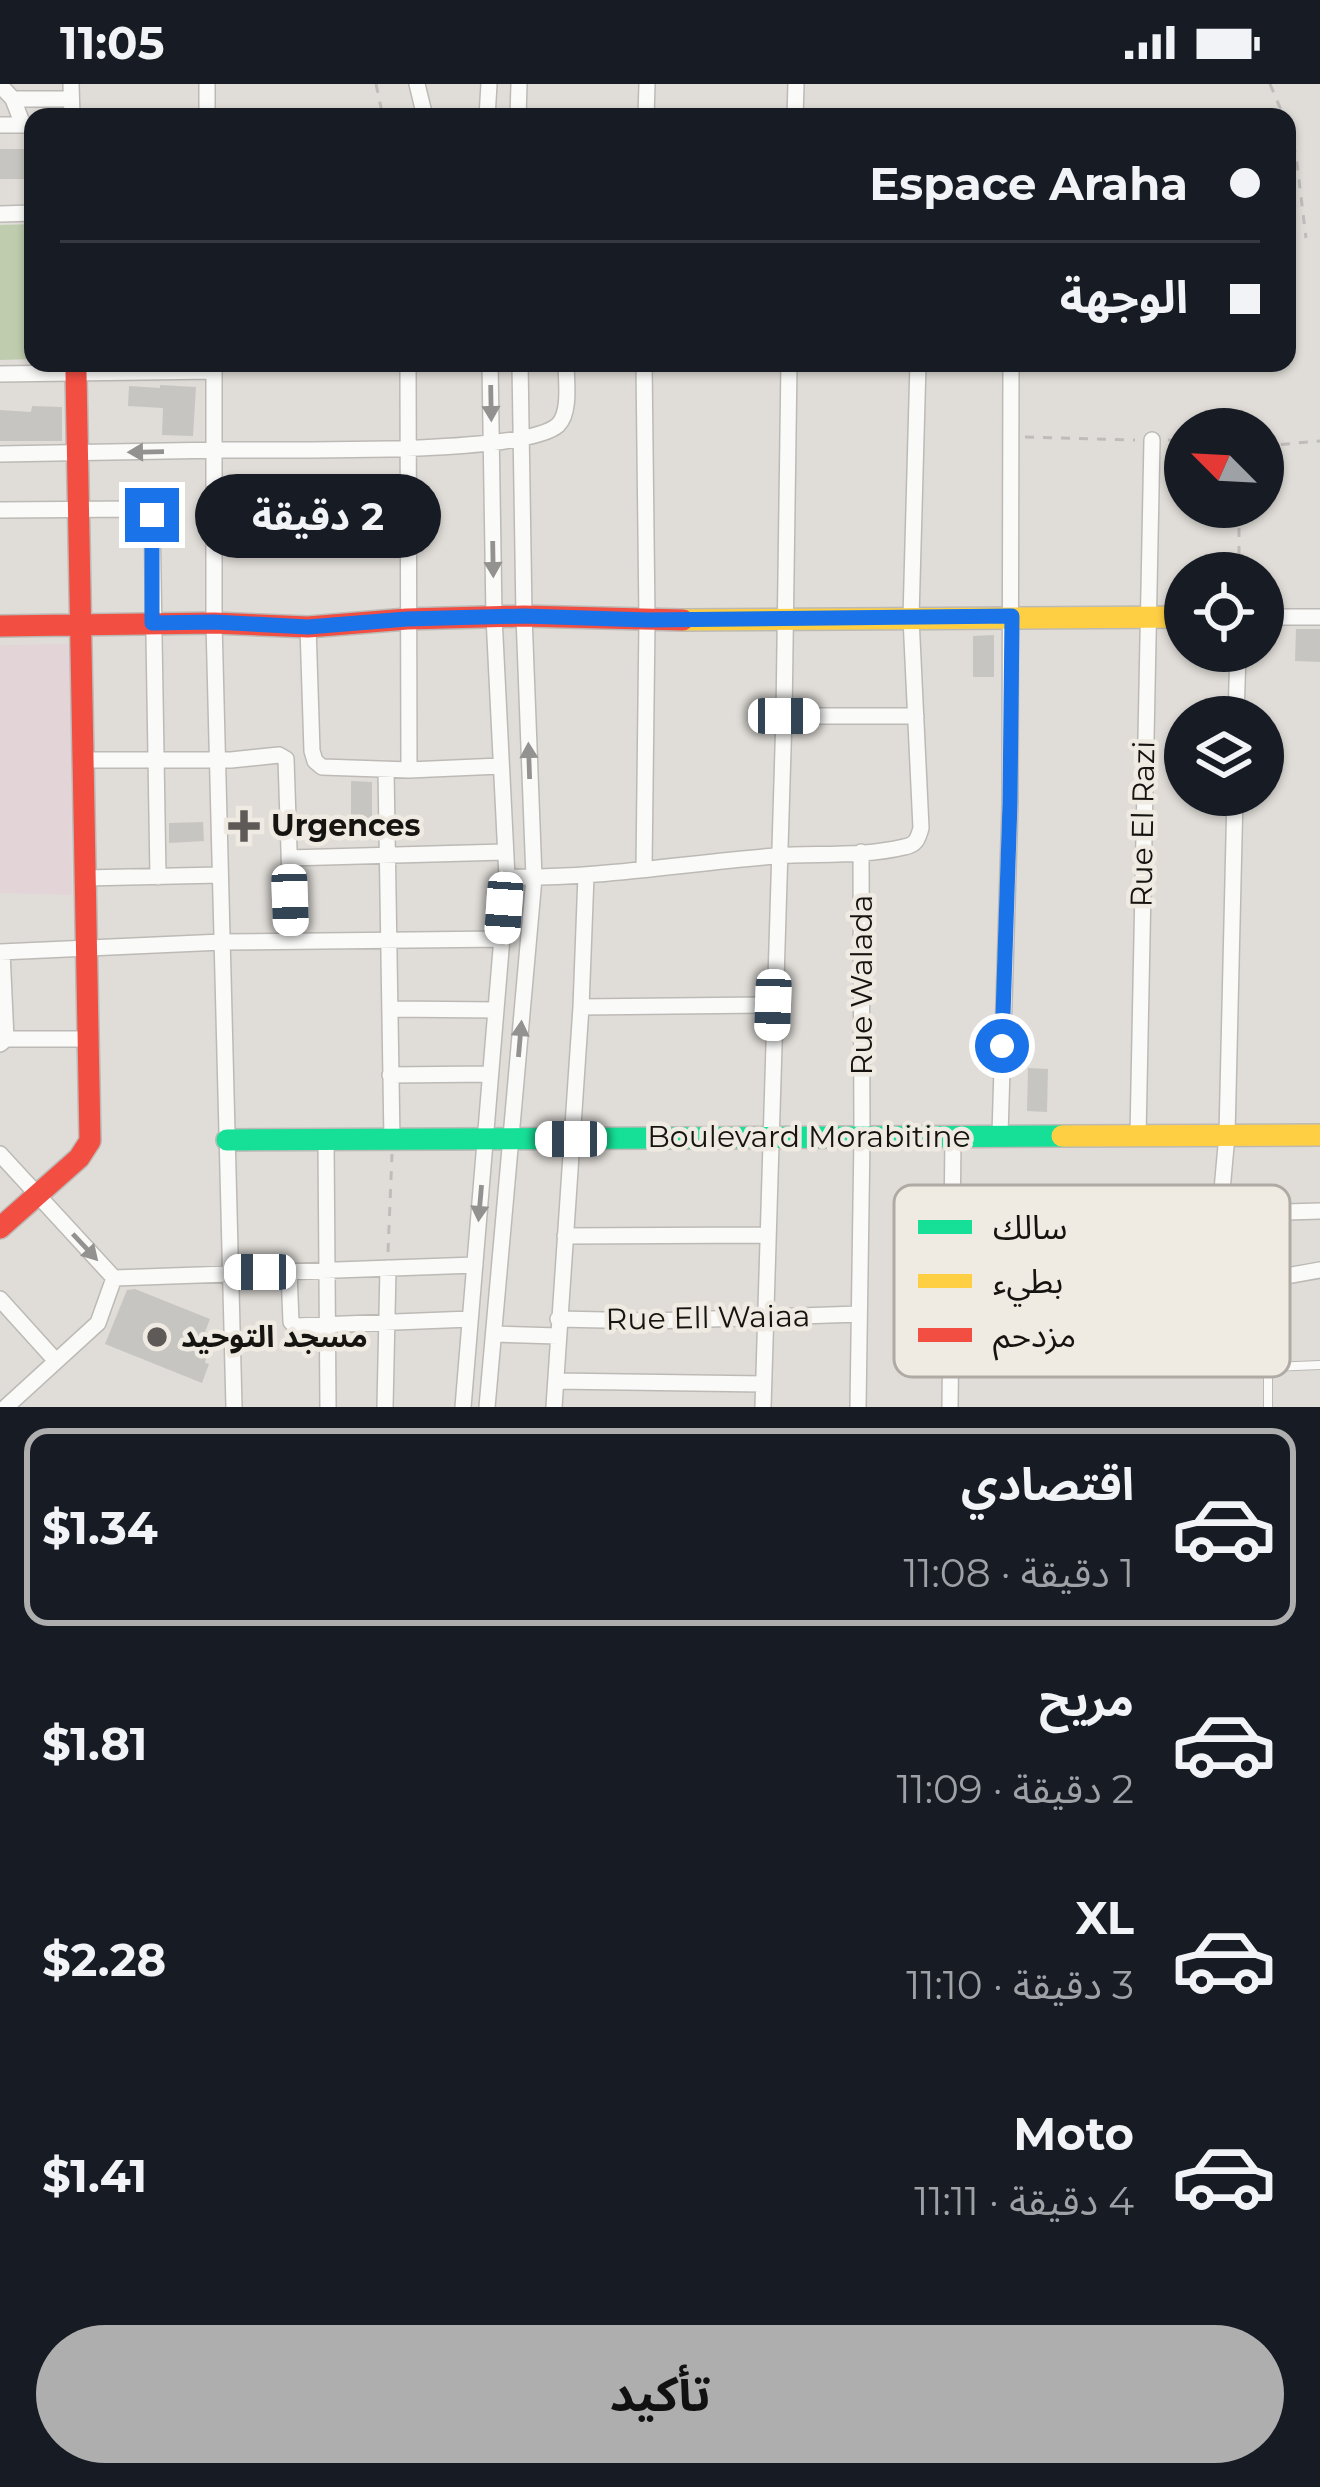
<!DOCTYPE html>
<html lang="ar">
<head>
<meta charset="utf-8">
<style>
	body { margin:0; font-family:Montserrat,"Noto Sans Arabic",sans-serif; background:#242831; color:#f1f3f6; direction:rtl; height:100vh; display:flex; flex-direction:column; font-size:45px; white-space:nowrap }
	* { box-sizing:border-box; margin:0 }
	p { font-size:39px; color:#9ea1a6 }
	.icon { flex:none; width:66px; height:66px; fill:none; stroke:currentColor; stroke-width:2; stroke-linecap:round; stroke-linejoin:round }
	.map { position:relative; height:1323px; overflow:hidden; direction:ltr }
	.panel { display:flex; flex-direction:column; background:#171b24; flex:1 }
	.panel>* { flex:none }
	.banner { position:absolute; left:24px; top:24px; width:1272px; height:264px; border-radius:24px; box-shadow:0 3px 9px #0004; direction:rtl; display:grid; align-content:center; height:264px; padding:0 36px; background:#171b24 }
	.needle { width:78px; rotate:294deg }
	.fabs { position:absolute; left:1164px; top:324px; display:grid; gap:24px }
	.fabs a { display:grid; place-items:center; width:120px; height:120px; border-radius:50%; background:#171b24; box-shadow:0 3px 9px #0004; font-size:60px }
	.end { position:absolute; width:54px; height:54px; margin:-27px; border:15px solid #1a73e8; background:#fff; box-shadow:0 0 0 6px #fff }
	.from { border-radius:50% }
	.bubble { position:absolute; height:84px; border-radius:42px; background:#171b24; box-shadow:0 3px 9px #0004; font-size:39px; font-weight:700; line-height:84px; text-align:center; direction:rtl }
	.car { position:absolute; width:36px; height:72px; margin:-36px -18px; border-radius:15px; box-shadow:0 0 9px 3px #0007; background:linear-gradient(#fff 24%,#345 0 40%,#fff 0 76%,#345 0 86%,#fff 0) }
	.banner b { display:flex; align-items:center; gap:42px; height:114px; font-size:45px }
	.banner b+b { border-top:3px solid #363941 }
	.banner i { width:30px; height:30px; background:#f1f3f6 }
	ul { padding:21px 0 0; list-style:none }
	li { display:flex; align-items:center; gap:36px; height:198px; margin:0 24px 18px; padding:0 12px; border:6px solid transparent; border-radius:24px }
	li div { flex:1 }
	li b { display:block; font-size:45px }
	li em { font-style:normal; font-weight:700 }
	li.selected { border-color:#aeaeae }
	li>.icon { width:108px; height:108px; stroke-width:1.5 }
	.cta { display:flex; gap:24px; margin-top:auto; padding:24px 36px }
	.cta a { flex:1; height:138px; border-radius:72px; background:#aeaeae; color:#111; font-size:48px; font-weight:700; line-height:138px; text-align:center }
	.status { display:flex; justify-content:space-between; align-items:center; height:84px; padding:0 60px; background:#171b24; direction:ltr }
	.status svg { height:33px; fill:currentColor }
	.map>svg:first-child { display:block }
	.education { fill:#e3d4d8 }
	.green { fill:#bfcdae }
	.building { fill:#c7c5c1 }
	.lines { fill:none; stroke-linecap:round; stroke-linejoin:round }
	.lane-casing { stroke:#bdbab6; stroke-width:10 }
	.street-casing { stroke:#bdbab6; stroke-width:18 }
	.fast-casing { stroke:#bdbab6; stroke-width:24 }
	.slow-casing { stroke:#bdbab6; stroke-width:24 }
	.jam-casing { stroke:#bdbab6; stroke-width:24 }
	.path { stroke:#bfbdbc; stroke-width:3; stroke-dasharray:9 9; stroke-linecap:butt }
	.lane { stroke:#fafaf9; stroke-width:8 }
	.street { stroke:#fafaf9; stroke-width:15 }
	.fast { stroke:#16e098; stroke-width:21 }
	.slow { stroke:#ffcf43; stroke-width:21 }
	.jam { stroke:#f24e42; stroke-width:21 }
	.oneway { fill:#939291 }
	.route { stroke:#1a73e8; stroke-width:15 }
	.poi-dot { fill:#5d5a57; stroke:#f0ebe2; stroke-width:4.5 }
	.labels { text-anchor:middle; stroke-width:9; stroke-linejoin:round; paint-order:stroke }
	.street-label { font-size:30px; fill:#161411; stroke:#f0ebe2 }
	.poi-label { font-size:30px; font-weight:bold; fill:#161411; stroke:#f0ebe2; text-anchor:start }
	.key { fill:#f0ebe2; stroke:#afaaa3; stroke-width:3 }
	.key-label { font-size:33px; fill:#161411 }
</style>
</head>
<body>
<div class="status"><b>11:05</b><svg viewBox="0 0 49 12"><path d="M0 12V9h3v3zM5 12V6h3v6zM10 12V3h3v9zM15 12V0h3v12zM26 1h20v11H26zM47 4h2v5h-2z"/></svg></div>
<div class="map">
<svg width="1320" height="1323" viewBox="0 0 1320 1323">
	<rect width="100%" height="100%" fill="#e0ddd8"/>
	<!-- education -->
	<path class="education" d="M71 560 72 811 0 809V561Z"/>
	<!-- green -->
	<path class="green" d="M33 140V275L0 276V141Z"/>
	<!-- building -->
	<path class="building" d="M0 65H33V95H0Z
		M160 301 196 303 193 352 162 351 163 324 128 322 129 302 160 304Z
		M32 322 62 323V357H0V326L31 328Z
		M1296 545H1320V578L1295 577Z
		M994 551V593H973V552Z
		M351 697 372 698V737L351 738Z
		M203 738 204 757 169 759V739Z
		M1028 984 1048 985 1047 1028 1027 1027Z
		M135 1205 210 1235 205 1248 208 1249 205 1258 209 1259 205 1279 209 1280 202 1299 105 1260 127 1206Z"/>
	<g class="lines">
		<!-- lane casing -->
		<g class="lane-casing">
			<path id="lane" d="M1268 1323V1292L1272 1283 1320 1281"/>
		</g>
		<!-- street casing -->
		<g class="street-casing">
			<path id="street" d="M71 0 72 33
				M207 0V33
				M417 0 425 33
				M0 1 13 15 23 41
				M13 15H71
				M487 33 489 0
				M518 33 519 0
				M646 33 647 0
				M795 33 796 0
				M0 41H33
				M0 130 33 129
				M214 279V539L234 1323
				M408 279 409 686
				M0 290 214 287
				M0 370C74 369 147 367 221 366 277 365 524 372 558 341 571 328 566 296 566 279
				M0 426 135 425 152 431 158 793
				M1263 533H1320
				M308 543 312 667 315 677 322 683 409 686 500 682
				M784 632H916
				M1236 633 1238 567
				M82 676H231L279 671 286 675 292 857
				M386 686 392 1056
				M289 774 504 768
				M644 784 647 536 644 279
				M507 793C596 795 686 779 775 772 817 769 863 773 904 763 916 761 918 755 921 744L911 534 918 279
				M84 794 220 791
				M0 868 222 858 502 855
				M2 868 6 955
				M581 923 773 921
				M391 925 496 926
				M0 960 6 955H87
				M390 991 490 990
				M1000 1051 1010 720 1011 279
				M1138 1052 1152 356
				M326 1056 328 1323
				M0 1070 114 1194 475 1181
				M1220 1128 1227 1051 1235 711
				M1030 1136 1048 1234
				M952 1148 1030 1136 1320 1127
				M565 1152 767 1151
				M289 1188 291 1238 295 1242 470 1235
				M0 1215 56 1277
				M558 1235 651 1237 859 1230
				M494 1250 557 1252
				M951 1251 1320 1186
				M556 1297 763 1300
				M6 1323 98 1239 114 1194
				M385 1323 388 1184
				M463 1323 507 793 494 533 490 279
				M487 1323 534 794 524 532 520 279
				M554 1323 581 923 586 791
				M763 1323 784 632 789 279
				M858 1323 862 1053 861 768
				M950 1323 953 1053"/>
		</g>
		<!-- fast casing -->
		<g class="fast-casing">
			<path id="fast" d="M227 1056 1062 1052"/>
		</g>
		<!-- slow casing -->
		<g class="slow-casing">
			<path id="slow" d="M683 536 1185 533
				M1062 1052 1320 1051"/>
		</g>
		<!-- jam casing -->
		<g class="jam-casing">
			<path id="jam" d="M0 542 214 539 308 543 407 535 524 532 683 536
				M0 1144 79 1074 90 1057 76 289"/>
		</g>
		<!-- path -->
		<path class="path" d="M376 0 383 33
			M1270 0 1284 33
			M1287 43 1296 71 1306 154
			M1025 353 1135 356
			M1168 356 1185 357
			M1263 362 1320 357
			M1239 489V423
			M388 1168 392 1070"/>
		<!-- lane -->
		<use href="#lane" class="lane"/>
		<!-- street -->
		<use href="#street" class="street"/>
		<!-- fast -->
		<use href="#fast" class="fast"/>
		<!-- slow -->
		<use href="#slow" class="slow"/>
		<!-- jam -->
		<use href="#jam" class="jam"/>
	</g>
	<!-- one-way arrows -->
	<defs><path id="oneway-solid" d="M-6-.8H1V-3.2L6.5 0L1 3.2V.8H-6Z" transform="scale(3)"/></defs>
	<g class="oneway">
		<use href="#oneway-solid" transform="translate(491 319) rotate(89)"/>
		<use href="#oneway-solid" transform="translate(146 368) rotate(179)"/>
		<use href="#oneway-solid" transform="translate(493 475) rotate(89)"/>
		<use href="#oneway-solid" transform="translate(529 677) rotate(-92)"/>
		<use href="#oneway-solid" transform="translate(520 955) rotate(-85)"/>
		<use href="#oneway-solid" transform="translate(480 1119) rotate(95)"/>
		<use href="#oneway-solid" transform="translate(85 1163) rotate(47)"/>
	</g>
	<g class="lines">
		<!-- route -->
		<path class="route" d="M152 431V539L214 538 308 543 407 535 524 532 647 536 1012 532 1010 719 1002 962"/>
	</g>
	<!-- markers -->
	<g class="poi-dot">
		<path d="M238 724h12v12h12v12h-12v12h-12v-12h-12v-12h12z"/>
		<circle cx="157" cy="1253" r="12"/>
	</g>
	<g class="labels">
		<!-- street labels -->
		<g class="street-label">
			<text transform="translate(1143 740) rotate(-89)" y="10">Rue El Razi</text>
			<text transform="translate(862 901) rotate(-90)" y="10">Rue Walada</text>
			<text x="809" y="1063">Boulevard Morabitine</text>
			<text transform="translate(708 1234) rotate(-1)" y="10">Rue Ell Waiaa</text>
		</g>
		<!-- poi labels -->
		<g class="poi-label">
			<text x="271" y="752">Urgences</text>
			<text x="181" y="1263">مسجد التوحيد</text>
		</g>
	</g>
	<!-- legend -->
	<rect x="894" y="1101" width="396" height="192" rx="18" class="key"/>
	<rect x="918" y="1136" width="54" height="14" fill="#16e098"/>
	<rect x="918" y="1190" width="54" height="14" fill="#ffcf43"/>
	<rect x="918" y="1244" width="54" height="14" fill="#f24e42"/>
	<g class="key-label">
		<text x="993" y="1155">سالك</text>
		<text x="993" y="1209">بطيء</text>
		<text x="993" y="1263">مزدحم</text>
	</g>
</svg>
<div class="fabs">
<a><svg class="needle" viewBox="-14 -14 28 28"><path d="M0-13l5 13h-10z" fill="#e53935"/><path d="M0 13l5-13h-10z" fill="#9ea1a6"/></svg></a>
<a><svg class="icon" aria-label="locate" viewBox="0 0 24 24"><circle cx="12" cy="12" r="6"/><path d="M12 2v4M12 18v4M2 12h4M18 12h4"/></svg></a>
<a><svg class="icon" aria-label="layers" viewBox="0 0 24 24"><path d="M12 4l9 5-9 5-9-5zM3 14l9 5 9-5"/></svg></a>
</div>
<i class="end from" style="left:1002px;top:962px"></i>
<i class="end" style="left:152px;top:431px"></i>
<div class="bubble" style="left:195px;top:390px;width:246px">2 دقيقة</div>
<i class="car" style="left:784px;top:632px;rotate:90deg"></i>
<i class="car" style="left:290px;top:816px;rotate:178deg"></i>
<i class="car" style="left:504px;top:824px;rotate:184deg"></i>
<i class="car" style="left:773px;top:921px;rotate:182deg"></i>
<i class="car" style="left:571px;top:1055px;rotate:270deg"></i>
<i class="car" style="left:260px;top:1188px;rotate:270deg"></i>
<div class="banner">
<b><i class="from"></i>Espace Araha</b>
<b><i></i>الوجهة</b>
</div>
</div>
<section class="panel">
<ul>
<li class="selected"><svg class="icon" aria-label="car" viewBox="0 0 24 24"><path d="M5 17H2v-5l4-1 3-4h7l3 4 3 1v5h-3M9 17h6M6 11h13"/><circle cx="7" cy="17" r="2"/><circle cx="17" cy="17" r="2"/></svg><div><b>اقتصادي</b><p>1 دقيقة · 11:08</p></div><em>$1.34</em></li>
<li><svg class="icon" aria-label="car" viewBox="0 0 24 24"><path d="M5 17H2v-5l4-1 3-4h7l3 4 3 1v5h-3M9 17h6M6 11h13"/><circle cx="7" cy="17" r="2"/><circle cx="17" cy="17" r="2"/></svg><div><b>مريح</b><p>2 دقيقة · 11:09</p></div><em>$1.81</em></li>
<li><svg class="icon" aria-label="car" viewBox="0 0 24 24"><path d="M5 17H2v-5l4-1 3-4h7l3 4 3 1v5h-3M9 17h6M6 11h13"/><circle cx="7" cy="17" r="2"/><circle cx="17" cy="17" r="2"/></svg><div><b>XL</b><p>3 دقيقة · 11:10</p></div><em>$2.28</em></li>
<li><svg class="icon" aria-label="car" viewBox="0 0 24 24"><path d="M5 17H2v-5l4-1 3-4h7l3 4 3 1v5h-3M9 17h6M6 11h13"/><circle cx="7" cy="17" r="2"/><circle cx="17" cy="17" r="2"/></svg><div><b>Moto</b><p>4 دقيقة · 11:11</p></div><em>$1.41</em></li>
</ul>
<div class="cta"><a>تأكيد</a></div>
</section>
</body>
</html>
